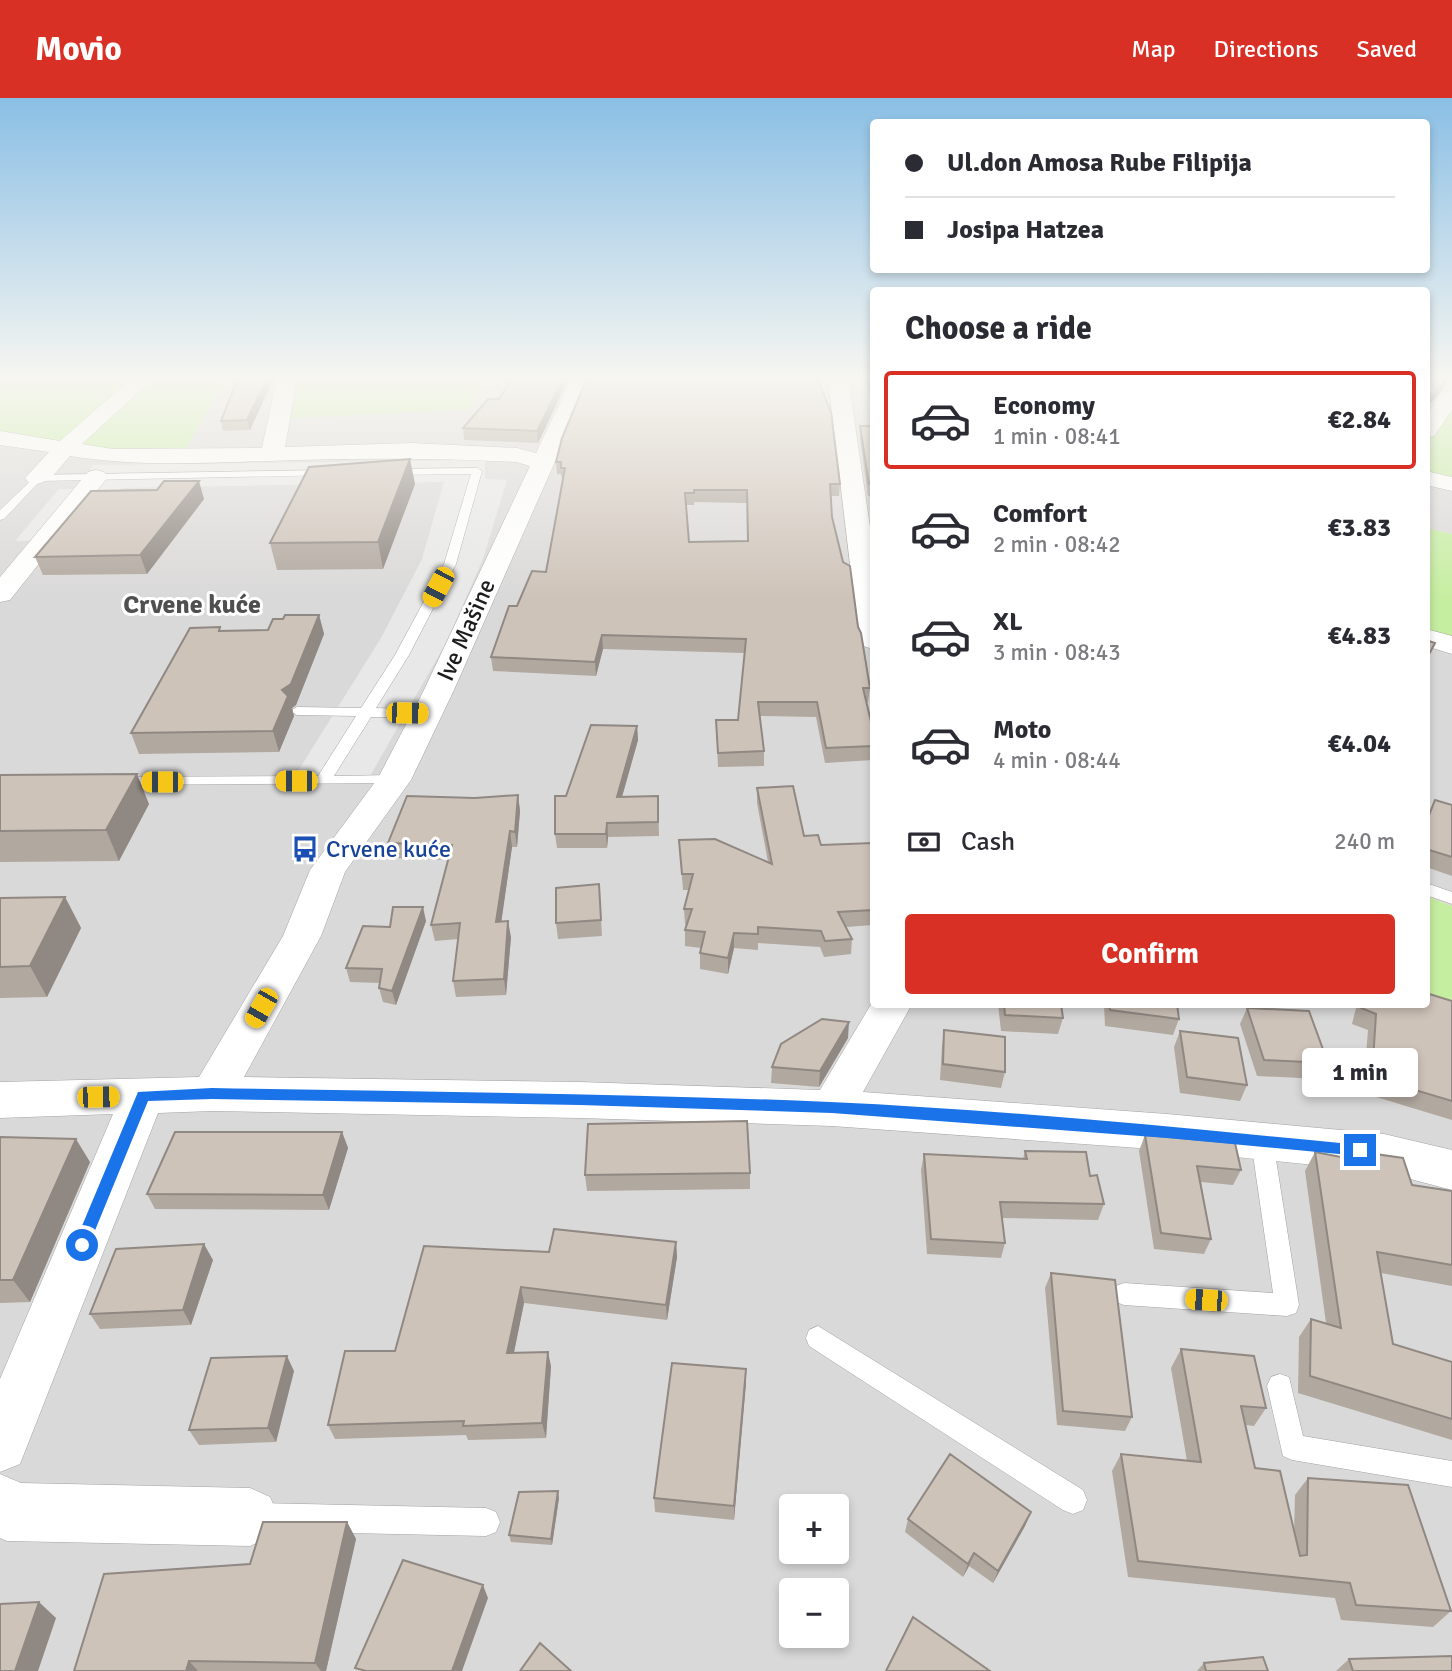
<!DOCTYPE html>
<html lang="en">
<head>
<meta charset="utf-8">
<style>
	body { margin:0; font-family:Signika,sans-serif; background:#f7f7f7; color:#2b2b33; height:100vh; display:flex; flex-direction:column; font-size:26px; white-space:nowrap }
	* { box-sizing:border-box; margin:0 }
	p { font-size:23px; color:#7c7c81 }
	.icon { flex:none; width:38px; height:38px; fill:none; stroke:currentColor; stroke-width:2; stroke-linecap:round; stroke-linejoin:round }
	.map { position:relative; flex:1; overflow:hidden }
	.sheet { position:absolute; left:870px; top:189px; width:560px; height:721px; display:flex; flex-direction:column; background:#fff; border-radius:7px; box-shadow:0 4px 10px #0003 }
	.sheet>* { flex:none }
	.hud { position:absolute; left:870px; top:21px; width:560px; height:154px; border-radius:7px; box-shadow:0 4px 10px #0003; display:grid; align-content:center; height:154px; padding:0 35px; background:#fff }
	.tools { position:absolute; left:779px; top:1396px; display:grid; gap:14px }
	.tools a { display:grid; place-items:center; width:70px; height:70px; border-radius:7px; background:#fff; box-shadow:0 4px 10px #0003; font-size:35px }
	.end { position:absolute; width:32px; height:32px; margin:-16px; border:9px solid #1a73e8; background:#fff; box-shadow:0 0 0 4px #fff }
	.from { border-radius:50% }
	.bubble { position:absolute; height:49px; border-radius:7px; background:#fff; box-shadow:0 4px 10px #0003; font-size:23px; font-weight:800; line-height:49px; text-align:center }
	.car { position:absolute; width:21px; height:42px; margin:-21px -10px; border-radius:9px; box-shadow:0 0 5px 2px #0007; background:linear-gradient(#f5c518 24%,#345 0 40%,#f5c518 0 76%,#345 0 86%,#f5c518 0) }
	.hud b { display:flex; align-items:center; gap:24px; height:66px; font-size:26px }
	.hud b+b { border-top:2px solid #e1e1e2 }
	.hud i { width:18px; height:18px; background:#2b2b33 }
	ul { padding:0; list-style:none }
	li { display:flex; align-items:center; gap:21px; height:98px; margin:0 14px 10px; padding:0 21px; border:4px solid transparent; border-radius:7px }
	li div { flex:1 }
	li b { display:block; font-size:26px }
	li em { font-style:normal; font-weight:800 }
	li.on { border-color:#d93025 }
	li>.icon { width:63px; height:63px; stroke-width:1.5 }
	h2 { padding:0 35px; font-size:32px; line-height:84px }
	.pay { display:flex; align-items:center; gap:18px; height:77px; padding:0 35px; font-size:26px }
	.pay p { margin-inline-start:auto }
	.button { display:flex; gap:14px; margin-top:auto; padding:14px 35px }
	.button a { flex:1; height:80px; border-radius:7px; background:#d93025; color:#fff; font-size:28px; font-weight:800; line-height:80px; text-align:center }
	header { display:flex; align-items:center; gap:42px; box-sizing:border-box; height:98px; padding:0 35px; background:#d93025; color:#fff }
	header strong { font-size:33px }
	nav { display:flex; gap:38px; margin-inline-start:auto; font-size:24px }
	.map>svg:first-child { display:block }
	.residential { fill:#dad9d9; fill-rule:evenodd }
	.grass { fill:#c6eea1 }
	.parking { fill:#e8e8e8 }
	.lines { fill:none; stroke-linecap:round; stroke-linejoin:round }
	.lane-casing { stroke:#a3a3a3; stroke-width:1 }
	.street-casing { stroke:#a3a3a3; stroke-width:1 }
	.lane { fill:#fff; fill-rule:evenodd }
	.street { fill:#fff; fill-rule:evenodd }
	.wall { fill:#b1a89f; fill-rule:evenodd }
	.shaded-wall { fill:#908882 }
	.building { fill:#cec3b9; stroke:#908882; stroke-width:2; fill-rule:evenodd }
	.route { fill:#1a73e8 }
	.labels { text-anchor:middle; stroke-width:6; stroke-linejoin:round; paint-order:stroke }
	.street-label { font-size:24px; fill:#1c1c1c; stroke:#fff }
	.transit-label { font-size:24px; fill:#164399; stroke:#fff; text-anchor:start }
	.far-district-label { font-size:26px; font-weight:bold; fill:#4f4f4f; stroke:#fff }
</style>
</head>
<body>
<header>
<strong>Movio</strong>
<nav><a>Map</a><a>Directions</a><a>Saved</a></nav>
</header>
<div class="map">
<svg width="1452" height="1573" viewBox="0 0 1452 1573">
	<rect width="100%" height="100%" fill="#eeeae0"/>
	<!-- residential -->
	<path class="residential" d="M226 280H298L287 281 403 313 469 311 486 280H873V906L1452 908V1573H0V340L181 359ZM791 1409H836V1454H791ZM791 1493H836V1538H791Z
		M1426 380 1452 386V436L1426 430Z
		M1426 539 1452 547V808L1426 798Z"/>
	<!-- grass -->
	<path class="grass" d="M0 280H226L181 359 0 340Z
		M486 280 469 311 279 321 287 281Z
		M1452 312V386L1426 380V333Z
		M1426 430 1452 436V547L1426 539Z
		M1426 798 1452 808V908L1426 899Z"/>
	<!-- parking -->
	<path class="parking" d="M485 362V381L507 382 483 461 447 543 370 678H295L381 540 422 461 444 384 123 390 110 396 73 442 15 443 59 391H77L93 367Z"/>
	<g class="lines">
		<!-- lane casing -->
		<g class="lane-casing">
			<path id="lane" d="M477 370 482 373 456 466 409 557 376 610 428 612 435 616 428 620 371 619 334 678 394 677 400 679 402 682 400 685 111 687 109 684 117 679 318 678 356 618 297 617 290 613 297 609 361 610 395 557 444 466 471 376 389 377 384 374 389 371Z
				M330 372 335 375 334 377 40 383 4 421 0 422V412L37 377Z
				M1426 785 1452 794V806L1426 797Z
				M1262 1034 1270 1037 1273 1043 1299 1207 1296 1215 1287 1218 1124 1207 1116 1204 1112 1196 1116 1188 1124 1185 1273 1195 1251 1043 1254 1037Z
				M818 1228 1083 1392 1087 1402 1083 1412 1073 1416 1063 1412 809 1248 806 1240 809 1232Z
				M1280 1276 1289 1279 1303 1338 1452 1363V1389L1292 1362 1283 1358 1267 1288 1271 1279Z
				M257 1405 486 1410 496 1414 500 1424 496 1434 486 1438 257 1433 247 1429 243 1419 247 1409Z"/>
		</g>
		<!-- street casing -->
		<g class="street-casing">
			<path id="street" d="M132 280H154L82 346 113 351 262 350 277 280H297L285 349 412 345 517 350 536 355 572 280H592L453 594 411 682 345 774 321 838 244 979 580 984 820 992 873 903V906H912L863 994 1167 1016 1384 1036 1452 1052V1092L1384 1074 1167 1052 832 1028 580 1020 212 1013 158 1015 20 1366 0 1374V1281L113 1016 0 1020V984L199 979 283 838 310 772 378 680 423 594 530 368 516 364C443 360 371 360 298 362 222 364 145 370 70 358 58 371 48 390 29 385L25 380 49 354 0 347V333L60 343Z
				M828 280H848L873 449V551L863 548 859 542Z
				M1452 292V312L1434 338 1426 339C1426 321 1431 297 1452 292Z
				M96 372 104 374 108 379 104 384 10 502 0 504V479L88 374Z
				M1426 373 1452 379V393L1426 387Z
				M1426 531 1452 538V556L1426 548Z
				M0 1376 21 1385 250 1390 270 1399 279 1419 270 1439 250 1448 7 1443 0 1440Z"/>
		</g>
		<!-- lane -->
		<use href="#lane" class="lane"/>
		<!-- street -->
		<use href="#street" class="street"/>
	</g>
	<!-- wall -->
	<path class="wall" d="M238 280H274L250 332 223 333 221 323Z
		M512 280H569L538 345 464 342 463 330 499 301Z
		M865 280H873V303L865 284Z
		M860 328H873V398H868L860 340Z
		M556 364 840 386 839 398H831L832 419 858 529 870 590 868 604H866L873 632V662L825 665 816 619 760 618 764 653V668L718 669 716 622H738L745 555 603 551 596 578 493 573 491 559 517 508 546 474 563 382H562L561 376H557ZM694 404 747 405V443L689 444 686 407H694Z
		M415 386 383 471 277 472 270 445Z
		M157 392 204 401 147 476 43 477 35 459Z
		M319 517 324 536 296 607 292 610 294 618 279 654 139 656 131 635 221 533 268 532 283 521Z
		M637 628 638 642 622 699 658 698 659 738 608 739 607 750H557L555 736 566 698Z
		M0 677 149 706 119 763 0 764Z
		M757 690 804 738 821 747 873 745V827L846 829 852 841 851 856 824 859 820 849 758 845V852L734 850 728 876 700 871V855L701 850 685 848V832L686 827 685 826 684 811 689 792H683L679 742 768 764 757 705Z
		M518 697 520 713 517 749H512L501 824 511 839 506 897 456 899 453 883 458 841 435 843 431 827 448 762 392 760 388 745 475 700Z
		M1435 702 1452 707V778L1426 769V721Z
		M65 799 81 830 47 899 0 900V800Z
		M600 802 602 838 558 841 556 825Z
		M426 823 396 907 383 904 379 890 380 885 350 884 346 870 390 829Z
		M1452 903V1022L1363 995 1368 932 1352 926 1357 906H1426Z
		M998 906H1061L1063 920 1058 936 1001 933Z
		M1104 906H1177L1179 921 1173 937 1105 928Z
		M1247 910 1328 965 1320 981 1257 978 1240 926Z
		M944 932 1005 974 1001 990 940 982 942 948Z
		M1180 933 1247 987 1240 1003 1180 995 1174 949Z
		M848 940 819 989 771 985 772 969Z
		M342 1034 348 1050 329 1112 155 1111 147 1096Z
		M1145 1037 1241 1072 1233 1087 1201 1084 1211 1141 1204 1156 1154 1151 1139 1053Z
		M0 1039 90 1064 30 1204 0 1205Z
		M1025 1053 1090 1078 1104 1106 1098 1122 1002 1120 1005 1145 1001 1160 927 1156 921 1072 924 1056 1023 1061Z
		M1315 1054 1363 1063 1368 1055 1412 1087 1452 1093V1188L1381 1175 1393 1246 1452 1264V1342L1298 1295 1299 1239 1311 1221 1326 1225 1305 1073Z
		M750 1075V1091L587 1093 585 1077Z
		M676 1144 677 1159 667 1222 524 1205 514 1254 551 1268 546 1340 468 1342 466 1337 335 1341 328 1327 395 1253 549 1154Z
		M213 1162 191 1227 100 1231 90 1216Z
		M1051 1175 1132 1319 1125 1333 1057 1327 1045 1190Z
		M1181 1251 1266 1310 1254 1328 1246 1327 1255 1370 1294 1435 1295 1397 1308 1380 1451 1513 1433 1529 1341 1522 1335 1500 1128 1479 1112 1373 1121 1356 1187 1363 1171 1270Z
		M746 1271 734 1422 655 1414 654 1400Z
		M294 1273 276 1344 199 1347 189 1332Z
		M559 1400 552 1447 511 1444 509 1437Z
		M1031 1414 1025 1428 993 1485 969 1468 963 1479 905 1434 908 1421Z
		M347 1424 356 1441 326 1573H74L250 1466Z
		M1349 1561 1452 1573H1336Z
		M1204 1565 1268 1573H1197Z"/>
	<!-- shaded-wall -->
	<path class="shaded-wall" d="M267 280H274L250 332 247 322Z
		M563 280H569L538 345 537 333Z
		M1447 280H1449L1440 295 1426 311V304Z
		M410 361 415 386 383 471 378 444Z
		M199 383 204 401 147 476 140 457Z
		M319 517 324 536 296 607 292 610 294 618 279 654 273 633 282 592Z
		M602 537 603 551 596 578 595 564Z
		M637 628 638 642 618 713 617 699Z
		M137 676 149 706 119 763 106 732Z
		M518 697 520 713 517 749 515 734Z
		M607 725 608 739 607 750 606 736Z
		M510 733 512 749 499 840 496 824Z
		M65 799 81 830 47 899 30 868Z
		M423 809 426 823 396 907 392 893Z
		M508 823 511 839 506 897 504 881Z
		M734 835V850L728 876V860Z
		M849 924 848 940 819 989 820 973Z
		M342 1034 348 1050 329 1112 323 1097Z
		M76 1041 90 1064 30 1204 13 1182Z
		M676 1144 677 1159 667 1222 666 1207Z
		M204 1146 213 1162 191 1227 183 1212Z
		M521 1189 524 1205 511 1269 507 1255Z
		M548 1254 551 1268 546 1340 542 1325Z
		M287 1258 294 1273 276 1344 268 1330Z
		M746 1271V1286L734 1422V1408Z
		M558 1393 559 1400 552 1447 551 1441Z
		M1031 1414 1025 1428 993 1485 998 1473Z
		M347 1424 356 1441 326 1573H321L315 1565Z
		M974 1455 969 1468 963 1479 968 1466Z
		M483 1487 488 1500 462 1573H452Z
		M39 1504 56 1520 38 1573H15Z
		M189 1563 198 1573H186Z"/>
	<!-- building -->
	<path class="building" d="M238 280H267L247 322 221 323Z
		M512 280H563L537 333 463 330 488 301H499Z
		M587 280H817L831 314 840 386H830L832 419 843 464 850 468 858 529 861 535 870 590H863L873 632V648L826 650 817 604H758L764 653 718 655 716 622H738L746 541 602 537 595 564 491 559 509 508H517L532 473 546 474 565 370H561V364H556L562 340ZM694 392H747L748 443 689 444 685 395H694Z
		M869 280H873V290Z
		M1426 280H1447L1426 304Z
		M860 328H873V385L869 386Z
		M410 361 378 444 270 445 309 369Z
		M164 383H199L140 457 35 459 91 393 157 392Z
		M285 517H319L291 586 282 592 288 598 273 633 131 635 190 530 220 529 219 533 268 532 273 521H283Z
		M1426 542 1435 545 1426 562Z
		M591 627 637 628 617 699 658 698V724L607 725 606 736H555V698H566Z
		M137 676 106 732 0 733V677Z
		M793 688 804 738 818 737 821 747 873 745V812L838 814 852 841 825 843 821 833 758 829V836L734 835 728 860 700 855 705 834 685 832 692 811H684L693 776H682L679 742 715 741 772 766 757 690Z
		M518 697 515 734 510 733 496 824 508 823 504 881 453 883 460 825 431 827 452 747 388 745 407 698 475 700Z
		M1435 702 1452 707V759L1426 751V725Z
		M599 786 601 822 556 825V790Z
		M65 799 30 868 0 869V800Z
		M393 809H423L392 893 379 890 382 871 346 870 363 828 390 829Z
		M1426 895 1452 903V1003L1372 979 1376 916 1361 910V906H1426Z
		M1004 906H1061L1063 920 1005 917Z
		M1109 906H1177L1179 921 1110 912Z
		M1247 910 1309 913 1328 965 1264 962Z
		M822 921 849 924 820 973 772 969 781 946Z
		M944 932 1005 939V974L943 966Z
		M1180 933 1238 940 1247 987 1187 979Z
		M747 1023 750 1075 585 1077 588 1026Z
		M175 1034H342L323 1097 147 1096Z
		M1145 1037 1235 1045 1241 1072 1197 1068 1211 1141 1161 1135Z
		M0 1039 76 1041 13 1182H0Z
		M1025 1053 1086 1054 1090 1078 1097 1077 1104 1106 1000 1104 1005 1145 931 1141 924 1056 1027 1061Z
		M1315 1054 1367 1064 1368 1055 1403 1060 1412 1087 1452 1093V1167L1377 1154 1393 1246 1452 1264V1321L1310 1278 1311 1221 1341 1230Z
		M554 1131 676 1144 666 1207 521 1189 507 1255 548 1254 542 1325 463 1328 464 1323 328 1327 345 1253H395L424 1148 549 1154Z
		M204 1146 183 1212 90 1216 116 1151Z
		M1051 1175 1115 1182 1132 1319 1063 1313Z
		M1181 1251 1254 1258 1266 1310 1241 1308 1255 1370 1280 1373 1300 1458 1307 1457 1308 1380 1408 1387 1451 1513 1356 1507 1350 1485 1138 1463 1121 1356 1201 1364Z
		M287 1258 268 1330 189 1332 211 1260Z
		M672 1265 746 1271 734 1408 654 1400Z
		M950 1356 1031 1414 998 1473 974 1455 968 1466 908 1421Z
		M558 1393 551 1441 509 1437 519 1394Z
		M263 1424H347L315 1565 189 1563 186 1573H74L104 1476 250 1466Z
		M403 1462 483 1487 452 1573H366L355 1570Z
		M39 1504 15 1573H0V1506Z
		M913 1519 990 1573H886Z
		M540 1545 571 1573H520Z
		M1452 1558V1573H1353L1349 1561Z
		M1263 1559 1268 1573H1206L1204 1565Z"/>
	<!-- sky -->
	<linearGradient id="sky" x2="0" y2="1"><stop stop-color="#8abfe5"/><stop offset="0.56" stop-color="#f7f6f1"/><stop offset="1" stop-color="#f7f6f1" stop-opacity="0"/></linearGradient>
	<rect width="1452" height="500" fill="url(#sky)"/>
	<!-- route -->
	<path class="route" d="M212 990C418 994 624 995 830 1004 1007 1012 1184 1030 1360 1047L1367 1052 1360 1058 1167 1040 832 1015 580 1007 212 1001 148 1003 87 1152H76L74 1147 138 994Z"/>
	<!-- icons -->
	<defs>
		<g id="bus-bare" transform="scale(2.1)"><path d="M-5-6H5V4H4V6H2V4H-2V6H-4V4H-5ZM-3.5-4V0h7V-4ZM-3.5 1.2v1.5H-2V1.2ZM2 1.2v1.5H3.5V1.2Z" fill="#1a4fb4" stroke="#fff" stroke-width="2.5" paint-order="stroke"/></g>
	</defs>
	<g fill-rule="evenodd">
		<use href="#bus-bare" x="305" y="751"/>
	</g>
	<g class="labels">
		<!-- street labels -->
		<g class="street-label">
			<text transform="translate(466 532) rotate(-66)" y="8">Ive Mašine</text>
		</g>
		<!-- transit labels -->
		<g class="transit-label">
			<text x="326" y="759">Crvene kuće</text>
		</g>
		<!-- far-district labels -->
		<g class="far-district-label">
			<text x="192" y="515">Crvene kuće</text>
		</g>
	</g>
</svg>
<div class="tools">
<a>+</a>
<a>−</a>
</div>
<i class="end from" style="left:82px;top:1147px"></i>
<i class="end" style="left:1360px;top:1052px"></i>
<div class="bubble" style="left:1302px;top:950px;width:116px">1 min</div>
<i class="car" style="left:438px;top:489px;rotate:208deg"></i>
<i class="car" style="left:407px;top:615px;rotate:91deg"></i>
<i class="car" style="left:296px;top:683px;rotate:270deg"></i>
<i class="car" style="left:162px;top:684px;rotate:270deg"></i>
<i class="car" style="left:261px;top:910px;rotate:210deg"></i>
<i class="car" style="left:98px;top:999px;rotate:89deg"></i>
<i class="car" style="left:1206px;top:1202px;rotate:274deg"></i>
<div class="hud">
<b><i class="from"></i>Ul.don Amosa Rube Filipija</b>
<b><i></i>Josipa Hatzea</b>
</div>
<section class="sheet">
<h2>Choose a ride</h2>
<ul>
<li class="on"><svg class="icon" aria-label="car" viewBox="0 0 24 24"><path d="M5 17H2v-5l4-1 3-4h7l3 4 3 1v5h-3M9 17h6M6 11h13"/><circle cx="7" cy="17" r="2"/><circle cx="17" cy="17" r="2"/></svg><div><b>Economy</b><p>1 min · 08:41</p></div><em>€2.84</em></li>
<li><svg class="icon" aria-label="car" viewBox="0 0 24 24"><path d="M5 17H2v-5l4-1 3-4h7l3 4 3 1v5h-3M9 17h6M6 11h13"/><circle cx="7" cy="17" r="2"/><circle cx="17" cy="17" r="2"/></svg><div><b>Comfort</b><p>2 min · 08:42</p></div><em>€3.83</em></li>
<li><svg class="icon" aria-label="car" viewBox="0 0 24 24"><path d="M5 17H2v-5l4-1 3-4h7l3 4 3 1v5h-3M9 17h6M6 11h13"/><circle cx="7" cy="17" r="2"/><circle cx="17" cy="17" r="2"/></svg><div><b>XL</b><p>3 min · 08:43</p></div><em>€4.83</em></li>
<li><svg class="icon" aria-label="car" viewBox="0 0 24 24"><path d="M5 17H2v-5l4-1 3-4h7l3 4 3 1v5h-3M9 17h6M6 11h13"/><circle cx="7" cy="17" r="2"/><circle cx="17" cy="17" r="2"/></svg><div><b>Moto</b><p>4 min · 08:44</p></div><em>€4.04</em></li>
</ul>
<div class="pay"><svg class="icon" aria-label="cash" viewBox="0 0 24 24"><path d="M3 7h18v10H3z"/><circle cx="12" cy="12" r="2"/></svg>Cash<p>240 m</p></div>
<div class="button"><a>Confirm</a></div>
</section>
</div>
</body>
</html>
